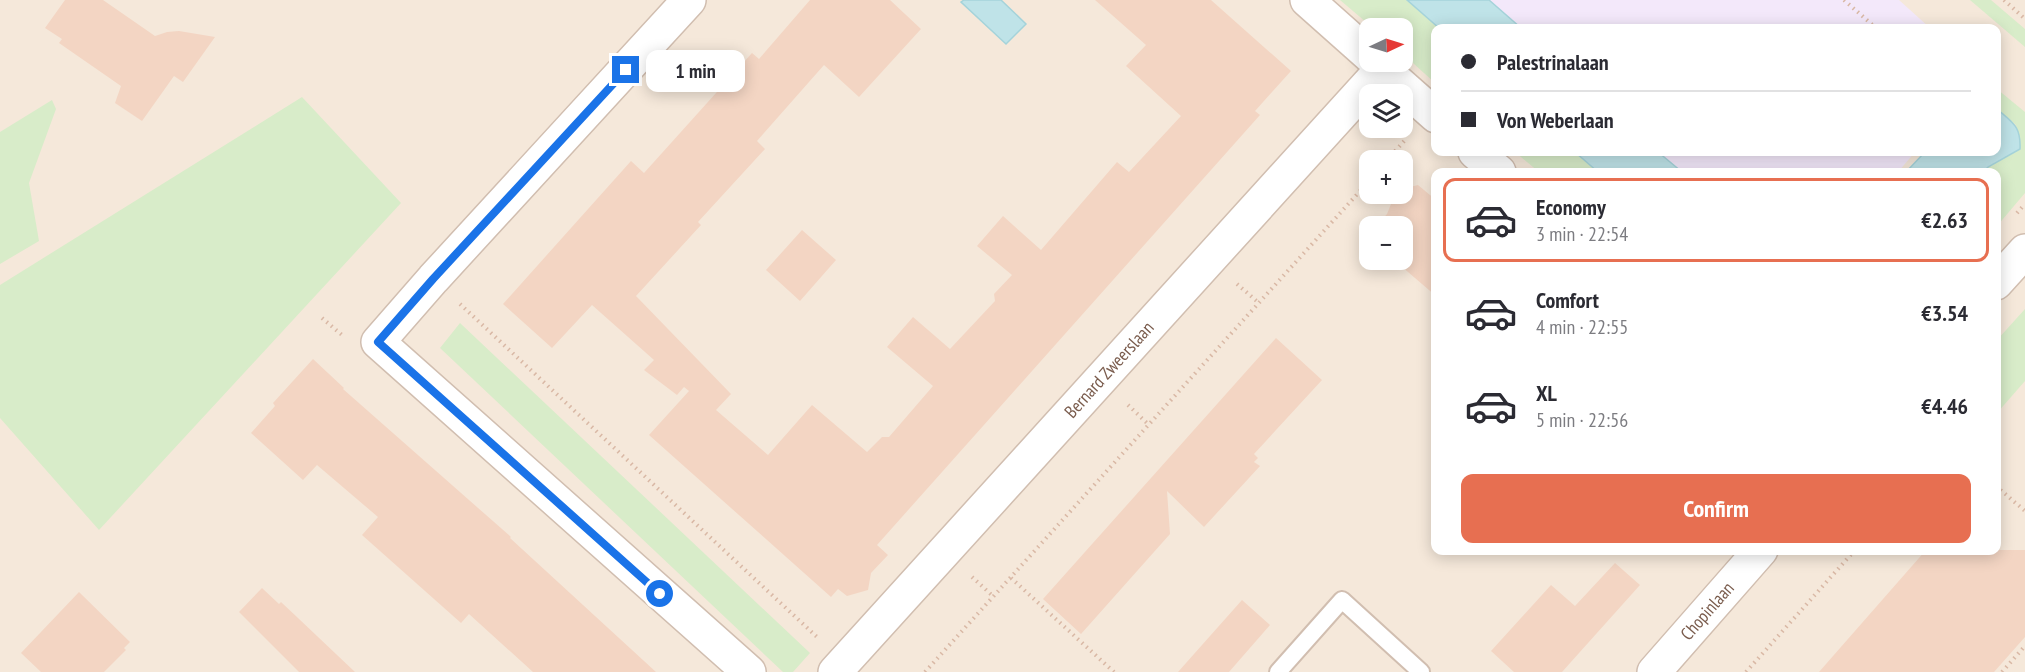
<!DOCTYPE html>
<html lang="en">
<head>
<meta charset="utf-8">
<style>
	body { margin:0; font-family:"PT Sans Narrow",sans-serif; background:#f7f7f7; color:#2b2b33; height:100vh; display:flex; flex-direction:column; font-size:22px; white-space:nowrap }
	* { box-sizing:border-box; margin:0 }
	p { font-size:20px; color:#7c7c81 }
	.icon { flex:none; width:33px; height:33px; fill:none; stroke:currentColor; stroke-width:2; stroke-linecap:round; stroke-linejoin:round }
	.map { position:relative; flex:1; overflow:hidden }
	.panel { position:absolute; left:1431px; top:168px; width:570px; height:387px; display:flex; flex-direction:column; background:#fff; border-radius:12px; box-shadow:0 3px 15px #0003 }
	.panel>* { flex:none }
	.top-card { position:absolute; left:1431px; top:24px; width:570px; height:132px; border-radius:12px; box-shadow:0 3px 15px #0003; display:grid; align-content:center; height:132px; padding:0 30px; background:#fff }
	.needle { width:39px; rotate:86deg }
	.buttons { position:absolute; left:1359px; top:18px; display:grid; gap:12px }
	.buttons a { display:grid; place-items:center; width:54px; height:54px; border-radius:12px; background:#fff; box-shadow:0 3px 15px #0003; font-size:30px }
	.end { position:absolute; width:27px; height:27px; margin:-14px; border:8px solid #1a73e8; background:#fff; box-shadow:0 0 0 3px #fff }
	.from { border-radius:50% }
	.bubble { position:absolute; height:42px; border-radius:12px; background:#fff; box-shadow:0 3px 15px #0003; font-size:20px; font-weight:700; line-height:42px; text-align:center }
	.top-card b { display:flex; align-items:center; gap:21px; height:57px; font-size:22px }
	.top-card b+b { border-top:2px solid #e1e1e2 }
	.top-card i { width:15px; height:15px; background:#2b2b33 }
	ul { padding:10px 0 0; list-style:none }
	li { display:flex; align-items:center; gap:18px; height:84px; margin:0 12px 9px; padding:0 18px; border:3px solid transparent; border-radius:12px }
	li div { flex:1 }
	li b { display:block; font-size:22px }
	li em { font-style:normal; font-weight:700 }
	li.current { border-color:#e76f51 }
	li>.icon { width:54px; height:54px; stroke-width:1.5 }
	.action { display:flex; gap:12px; margin-top:auto; padding:12px 30px }
	.action a { flex:1; height:69px; border-radius:12px; background:#e76f51; color:#fff; font-size:24px; font-weight:700; line-height:69px; text-align:center }
	.map>svg:first-child { display:block }
	.residential { fill:#f5e8da; fill-rule:evenodd }
	.education { fill:#f3e8fa }
	.green { fill:#d8ecc9 }
	.water { fill:#bfe3e8; stroke:#a5d3da; stroke-width:1.5 }
	.building { fill:#f3d5c3 }
	.lines { fill:none; stroke-linecap:round; stroke-linejoin:round }
	.lane-casing { stroke:#d1beb0; stroke-width:20 }
	.street-casing { stroke:#d1beb0; stroke-width:36 }
	.path { stroke:#d9b8a5; stroke-width:4; stroke-dasharray:1.5 4.5; stroke-linecap:butt }
	.lane { stroke:#fff; stroke-width:16 }
	.street { stroke:#fff; stroke-width:33 }
	.route { stroke:#1a73e8; stroke-width:8 }
	.labels { text-anchor:middle; stroke-width:5; stroke-linejoin:round; paint-order:stroke }
	.street-label { font-size:18px; fill:#7a5c4d; stroke:#fffaf3 }
</style>
</head>
<body>
<div class="map">
<svg width="2025" height="672" viewBox="0 0 2025 672">
	<rect width="100%" height="100%" fill="#fdf6ec"/>
	<!-- residential -->
	<path class="residential" d="M0 0H2025V672H0ZM1370 28H1402V62H1370ZM1436 28H1996V152H1436ZM1370 94H1402V128H1370ZM1370 160H1402V194H1370ZM1436 172H1996V550H1436ZM1370 226H1402V260H1370Z"/>
	<!-- education -->
	<path class="education" d="M1489 0H1899L1930 28H1521Z
		M1658 152H1915L1898 172H1682Z"/>
	<!-- green -->
	<path class="green" d="M1340 0H1407L1439 28H1436L1435 83 1403 54 1402 28H1373Z
		M1970 0H1991L2025 29V47Z
		M1997 89 2025 112V193L1997 226 1996 172H1983L1988 167 2020 149 2016 125 1997 109Z
		M302 97 401 203 99 530 0 418V285Z
		M52 100 56 109 29 183 39 241 0 264V132Z
		M1515 152H1575L1598 172H1539Z
		M2025 309V381L1997 413V340Z
		M460 323 810 653 793 672H783L440 348Z"/>
	<!-- water -->
	<path class="water" d="M964 0H1001L1026 24 1006 44 961 2Z
		M1407 0H1489L1521 28H1439Z
		M1997 109C2013 123 2021 126 2020 149L1988 167 1983 172H1906L1925 152H1996Z
		M1575 152H1658L1682 172H1598Z"/>
	<!-- building -->
	<path class="building" d="M65 0H103L155 36 167 32 179 31 215 37 183 82 174 76 142 121 115 103 121 86 59 43 62 39 45 28Z
		M810 0H890L921 29 859 97 824 65 757 141 765 149 698 222 701 225 636 296 731 394 716 410 768 455 812 405 867 452 882 437H889L933 386 887 347 913 317 950 349 995 301 994 294 1012 275 977 246 1003 216 1041 250 1117 162 1129 172 1181 116 1126 66 1146 45 1095 0H1211L1291 71 1255 111 1260 115 877 545 888 555 871 573 868 590 847 596 838 589 831 597 649 435 689 391 684 387 677 395 644 370 654 360 592 305 552 348 503 304 631 161 644 173 752 53 759 59Z
		M1418 185 1436 200V296L1394 260H1402V226H1376L1387 214 1395 194H1402V189Z
		M802 230 836 260 800 301 766 270Z
		M1276 338 1322 380 1254 454 1258 458 1254 462 1260 466 1204 527 1167 491 1170 534 1081 634 1043 599Z
		M313 359 344 388 343 389 511 537 510 538 656 672H533L469 614 461 623 362 535 378 517 317 465 303 480 251 433 275 406 273 403Z
		M1926 550H2025V637L1994 672H1819Z
		M1615 563 1640 585 1562 672H1514L1491 651 1551 585 1575 606Z
		M262 588 279 604 281 602 298 618 355 672H299L239 612Z
		M79 592 130 642 124 648 126 650 104 672H41L21 653Z
		M1242 600 1270 625 1229 672H1178Z"/>
	<g class="lines">
		<!-- lane casing -->
		<g class="lane-casing">
			<path id="lane" d="M1278 672 1342 600 1421 672"/>
		</g>
		<!-- street casing -->
		<g class="street-casing">
			<g id="street">
				<path d="M689 0 433 279 378 342 749 672"/>
				<path d="M1307 0 1370 56"/>
				<path d="M1375 62 1436 116"/>
				<path d="M1475 152 1499 172"/>
				<path d="M1996 283 2025 251"/>
				<path id="s1" d="M835 672 1383 68"/>
				<path id="s2" d="M1654 672 1761 550"/>
			</g>
		</g>
		<!-- path -->
		<path class="path" d="M1844 0 1876 28
			M2004 0 2025 19
			M1387 160 1406 139
			M2017 213 2025 204
			M1237 284 1259 303
			M460 304 817 637
			M322 318 342 335
			M1128 405 1149 425
			M1996 486 2025 511
			M972 577 994 597
			M1011 578 1114 672
			M925 672 1370 180
			M1746 672 1855 550
			M2002 672 2025 646"/>
		<!-- lane -->
		<use href="#lane" class="lane"/>
		<!-- street -->
		<use href="#street" class="street"/>
	</g>
	<g class="lines">
		<!-- route -->
		<path class="route" d="M626 70 433 279 378 342 660 594"/>
	</g>
	<g class="labels">
		<!-- street labels -->
		<g class="street-label">
			<text dy="6" stroke="none"><textPath href="#s1" startOffset="408">Bernard Zweerslaan</textPath></text>
			<text dy="6" stroke="none"><textPath href="#s2" startOffset="81">Chopinlaan</textPath></text>
		</g>
	</g>
</svg>
<div class="buttons">
<a><svg class="needle" viewBox="-14 -14 28 28"><path d="M0-13l5 13h-10z" fill="#e53935"/><path d="M0 13l5-13h-10z" fill="#7c7c81"/></svg></a>
<a><svg class="icon" aria-label="layers" viewBox="0 0 24 24"><path d="M12 4l9 5-9 5-9-5zM3 14l9 5 9-5"/></svg></a>
<a>+</a>
<a>−</a>
</div>
<i class="end from" style="left:660px;top:594px"></i>
<i class="end" style="left:626px;top:70px"></i>
<div class="bubble" style="left:646px;top:50px;width:99px">1 min</div>
<div class="top-card">
<b><i class="from"></i>Palestrinalaan</b>
<b><i></i>Von Weberlaan</b>
</div>
<section class="panel">
<ul>
<li class="current"><svg class="icon" aria-label="car" viewBox="0 0 24 24"><path d="M5 17H2v-5l4-1 3-4h7l3 4 3 1v5h-3M9 17h6M6 11h13"/><circle cx="7" cy="17" r="2"/><circle cx="17" cy="17" r="2"/></svg><div><b>Economy</b><p>3 min · 22:54</p></div><em>€2.63</em></li>
<li><svg class="icon" aria-label="car" viewBox="0 0 24 24"><path d="M5 17H2v-5l4-1 3-4h7l3 4 3 1v5h-3M9 17h6M6 11h13"/><circle cx="7" cy="17" r="2"/><circle cx="17" cy="17" r="2"/></svg><div><b>Comfort</b><p>4 min · 22:55</p></div><em>€3.54</em></li>
<li><svg class="icon" aria-label="car" viewBox="0 0 24 24"><path d="M5 17H2v-5l4-1 3-4h7l3 4 3 1v5h-3M9 17h6M6 11h13"/><circle cx="7" cy="17" r="2"/><circle cx="17" cy="17" r="2"/></svg><div><b>XL</b><p>5 min · 22:56</p></div><em>€4.46</em></li>
</ul>
<div class="action"><a>Confirm</a></div>
</section>
</div>
</body>
</html>
